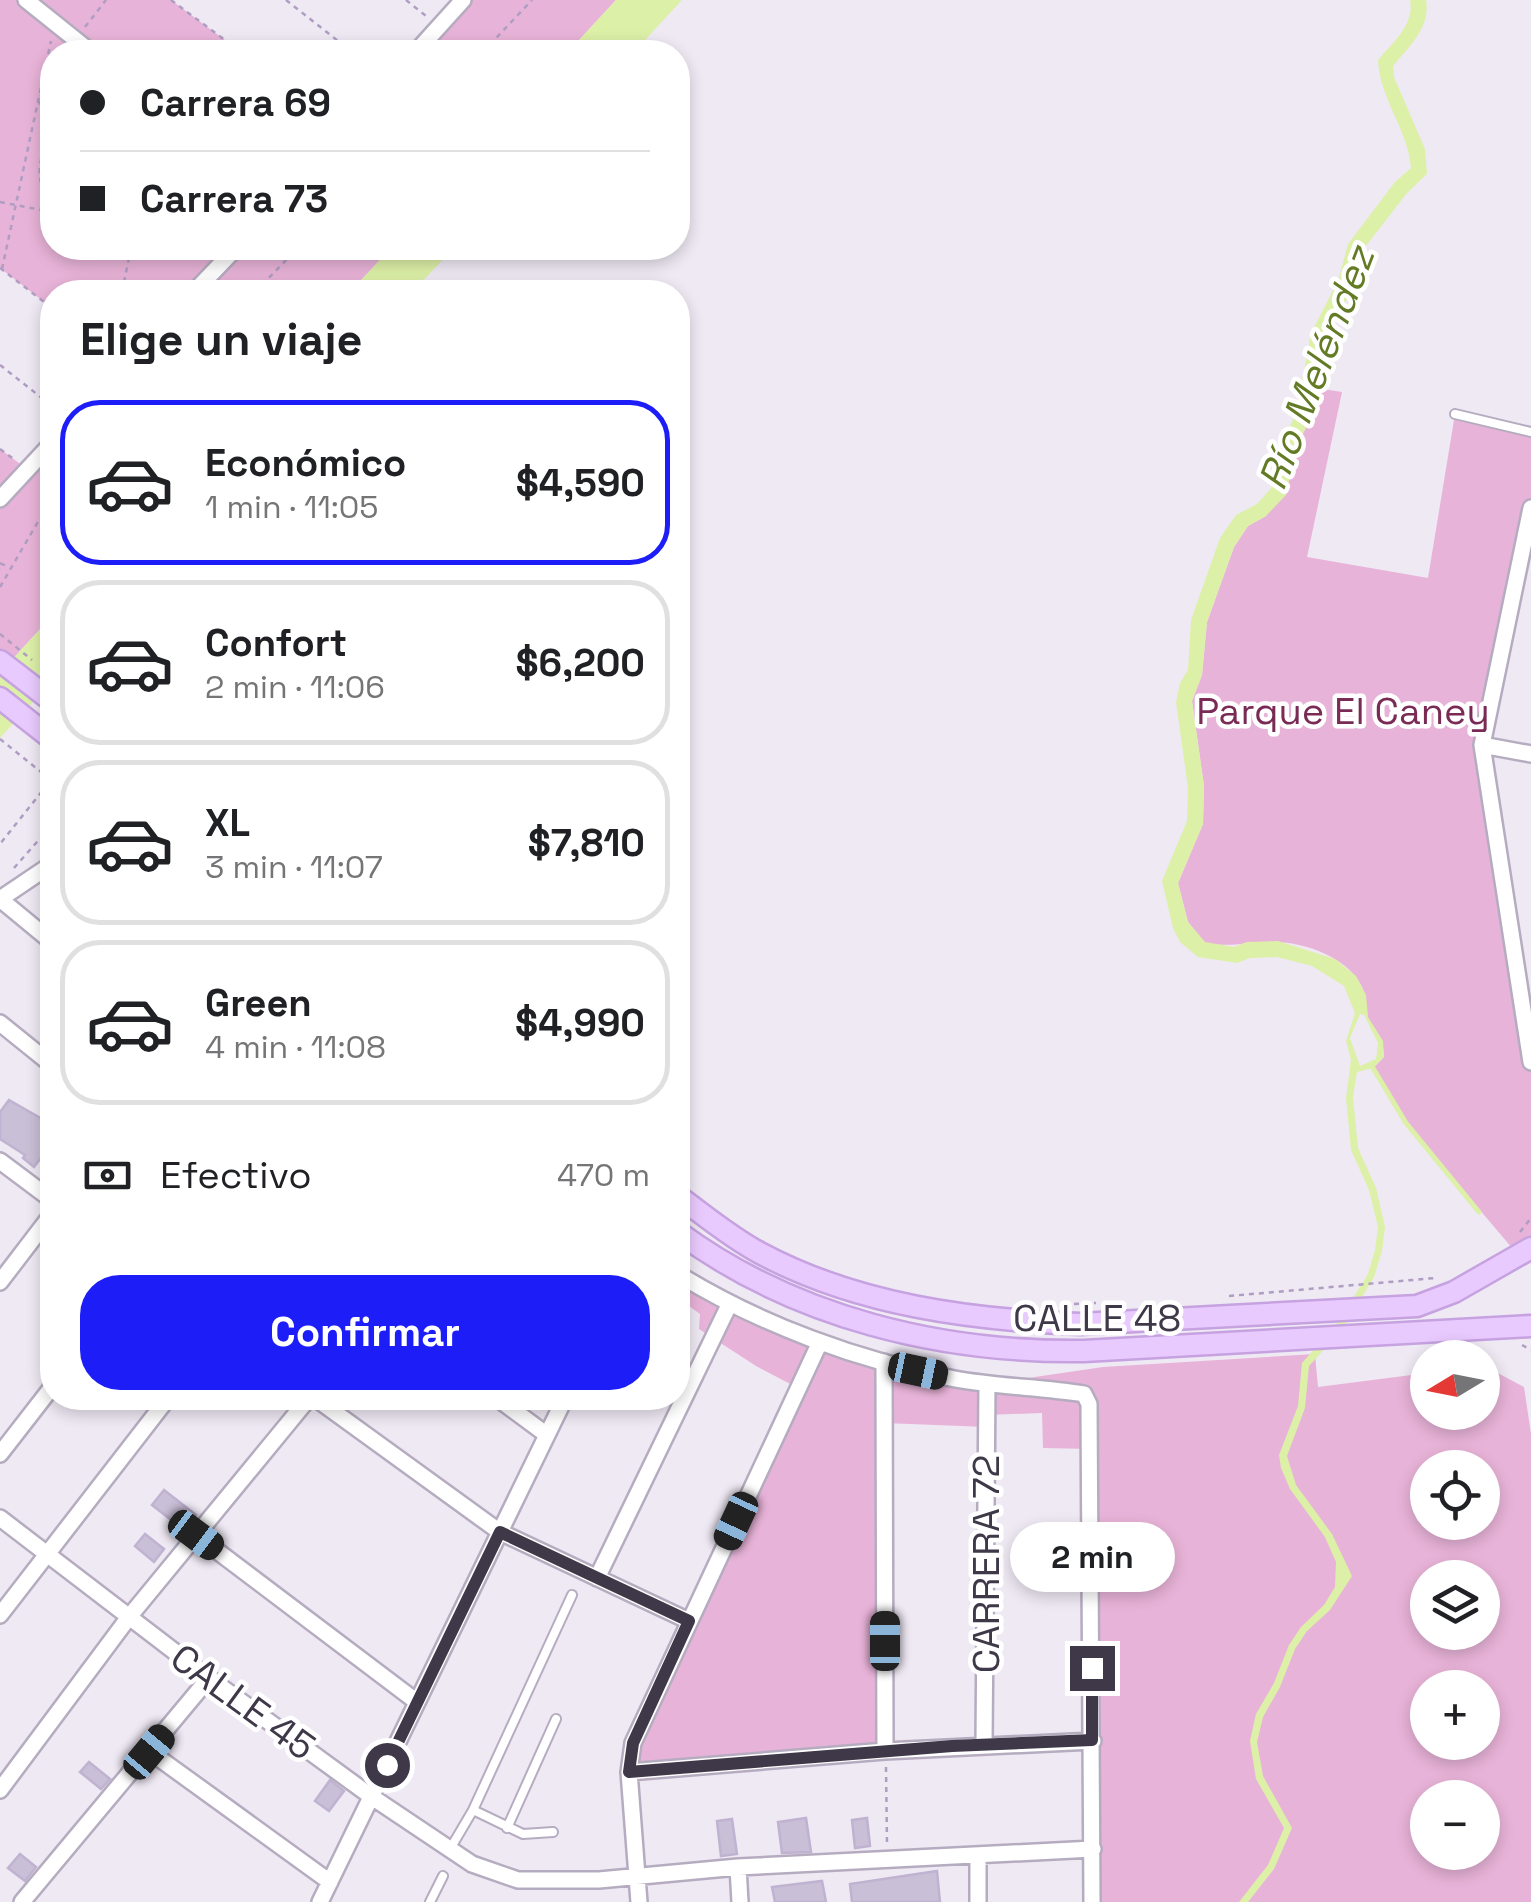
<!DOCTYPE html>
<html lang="es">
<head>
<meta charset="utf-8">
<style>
	body { margin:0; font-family:"Space Grotesk",sans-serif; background:#f2f2f2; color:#202124; height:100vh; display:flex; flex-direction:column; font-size:38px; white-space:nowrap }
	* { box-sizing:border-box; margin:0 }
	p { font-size:32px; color:#757577 }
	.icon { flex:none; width:55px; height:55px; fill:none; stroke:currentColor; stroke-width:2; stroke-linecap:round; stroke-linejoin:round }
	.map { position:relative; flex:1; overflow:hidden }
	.drawer { position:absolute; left:40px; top:280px; width:650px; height:1130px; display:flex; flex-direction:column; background:#fff; border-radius:40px; box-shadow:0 5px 15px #0003 }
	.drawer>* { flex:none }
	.banner { position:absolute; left:40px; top:40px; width:650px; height:220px; border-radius:40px; box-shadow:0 5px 15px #0003; display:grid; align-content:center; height:220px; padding:0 40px; background:#fff }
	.needle { width:65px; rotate:260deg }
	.tools { position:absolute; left:1410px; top:1340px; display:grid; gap:20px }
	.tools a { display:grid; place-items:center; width:90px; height:90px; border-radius:50%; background:#fff; box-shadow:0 5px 15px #0003; font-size:50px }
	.end { position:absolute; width:45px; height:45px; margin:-22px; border:12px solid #3f3848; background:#fff; box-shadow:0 0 0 5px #fff }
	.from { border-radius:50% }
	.bubble { position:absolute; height:70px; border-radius:35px; background:#fff; box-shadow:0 5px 15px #0003; font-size:32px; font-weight:700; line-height:70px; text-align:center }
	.car { position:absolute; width:30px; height:60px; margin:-30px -15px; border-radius:12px; box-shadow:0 0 8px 2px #0007; background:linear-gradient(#222 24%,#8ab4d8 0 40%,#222 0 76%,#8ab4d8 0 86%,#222 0) }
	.banner b { display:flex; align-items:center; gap:35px; height:95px; font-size:38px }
	.banner b+b { border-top:2px solid #e0e0e0 }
	.banner i { width:25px; height:25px; background:#202124 }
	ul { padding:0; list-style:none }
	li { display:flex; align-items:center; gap:30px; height:165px; margin:0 20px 15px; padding:0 20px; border:5px solid #e0e0e0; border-radius:40px }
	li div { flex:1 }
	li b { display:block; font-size:38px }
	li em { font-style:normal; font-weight:700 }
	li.on { border-color:#1d1ef7 }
	li>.icon { width:90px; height:90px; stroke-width:1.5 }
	h2 { padding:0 40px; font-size:45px; line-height:120px }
	.pay { display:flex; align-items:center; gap:25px; height:110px; padding:0 40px; font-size:38px }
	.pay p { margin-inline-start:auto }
	.cta { display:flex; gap:20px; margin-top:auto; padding:20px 40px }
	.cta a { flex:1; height:115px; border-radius:40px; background:#1d1ef7; color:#fff; font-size:40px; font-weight:700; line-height:115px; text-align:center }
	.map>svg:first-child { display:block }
	.green { fill:#e8b3d8; fill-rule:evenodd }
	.water { fill:#ddf0a7; fill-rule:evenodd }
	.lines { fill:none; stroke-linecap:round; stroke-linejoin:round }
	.stream { stroke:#ddf0a7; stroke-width:5 }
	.building { fill:#c9bfd6; stroke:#c0b2d1; stroke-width:2.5 }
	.lane-casing { stroke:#b6acc0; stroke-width:12 }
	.street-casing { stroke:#b6acc0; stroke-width:20 }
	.secondary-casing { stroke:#c6a2e0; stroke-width:25 }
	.path { stroke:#af9dc2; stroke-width:2.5; stroke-dasharray:5 5; stroke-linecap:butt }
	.lane { stroke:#fff; stroke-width:8 }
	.street { stroke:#fff; stroke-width:15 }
	.secondary { stroke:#e9cafe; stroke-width:20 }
	.route { stroke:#3f3848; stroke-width:12 }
	.labels { text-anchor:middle; stroke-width:9; stroke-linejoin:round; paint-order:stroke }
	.park-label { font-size:38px; fill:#7a2b55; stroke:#fff }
	.street-label { font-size:38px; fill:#3f3848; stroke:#fff }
	.water-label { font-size:40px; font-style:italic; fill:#647b26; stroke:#fff }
</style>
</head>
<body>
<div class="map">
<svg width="1531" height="1902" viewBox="0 0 1531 1902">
	<rect width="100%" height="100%" fill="#efe9f4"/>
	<!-- green -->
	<path class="green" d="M0 0H171L241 52H52V248H391L350 292H52V308L0 268Z
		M463 0H616L568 52H416Z
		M1316 388 1342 392 1307 557 1428 578 1455 414 1531 432V508L1482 745 1531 1062V1242L1518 1255 1406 1123 1373 1068 1384 1057C1383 1033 1373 1035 1367 1015 1365 1007 1367 999 1364 992 1353 959 1306 942 1274 942 1248 941 1231 948 1205 943L1188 922 1178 883 1203 824 1204 786 1192 701 1202 675 1207 622 1234 547 1248 526 1266 516 1293 472 1297 444 1311 419Z
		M52 443V616L0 673V449L27 469Z
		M678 1274 820 1342 987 1384 1103 1367 1315 1354 1318 1387 1427 1373 1428 1412H1482L1483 1370H1492L1524 1387 1531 1434V1902H1092L1089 1449 1043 1448 1042 1413 987 1415V1427L884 1423 885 1751 629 1772 630 1756 798 1388 756 1366 699 1329 700 1314 678 1298ZM1428 1468H1482V1522H1428ZM1428 1578H1482V1632H1428ZM1428 1688H1482V1742H1428ZM1428 1798H1482V1852H1428Z"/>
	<!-- water -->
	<path class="water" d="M616 0H682L634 52H568Z
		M1410 0H1426C1431 27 1409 47 1393 66L1394 77 1425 149 1427 174 1407 193 1362 251 1353 287 1326 339 1311 419 1297 444 1286 495 1266 516 1248 526 1234 547 1207 622 1202 675 1192 701 1204 786 1203 824 1178 883 1188 922 1205 942 1234 947 1247 942 1278 941 1335 959 1356 976 1366 995 1368 1017 1383 1041 1384 1057 1373 1068 1357 1072 1353 1097 1358 1148 1376 1188 1385 1227 1382 1251 1374 1277 1342 1330 1309 1366 1305 1408 1287 1456 1296 1485 1332 1534 1352 1576 1330 1610 1307 1631 1295 1649 1280 1687 1263 1717 1257 1742 1263 1776 1292 1828 1274 1869 1248 1902H1239L1268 1865 1284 1828 1256 1779 1250 1741 1256 1714 1274 1683 1289 1645 1301 1627 1324 1605 1335 1587 1336 1562 1325 1537 1290 1489 1281 1468 1279 1455 1298 1406 1302 1363 1336 1325 1368 1274 1375 1250 1378 1227 1369 1190 1351 1150 1346 1098 1351 1060 1346 1041 1355 1013 1344 986 1312 966 1277 957 1250 958 1237 963 1198 957 1180 942 1173 928 1162 881 1187 821 1188 788 1176 702 1180 683 1188 670 1191 620 1220 538 1236 515 1257 504 1272 487 1283 439 1296 414 1311 333 1338 281 1348 244 1395 182 1411 168C1408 129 1380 100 1378 60 1392 43 1415 25 1410 0ZM1360 1014 1364 1015 1378 1043 1376 1059 1360 1066 1350 1038Z
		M391 248H454L412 292H350Z
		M52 616V681L0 738V673Z"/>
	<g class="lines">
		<!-- stream -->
		<path class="stream" d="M1373 1068 1406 1123 1479 1212"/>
	</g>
	<!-- building -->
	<path class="building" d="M9 1100 49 1123 43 1132 52 1139V1143L34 1167 23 1158 25 1155 0 1139V1112Z
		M164 1490 196 1515 184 1530 152 1505Z
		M145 1534 164 1549 154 1562 135 1546Z
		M89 1762 110 1779 101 1789 80 1772Z
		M330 1780 344 1791 329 1811 315 1801Z
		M806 1818 811 1852 782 1853 778 1822Z
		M867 1818 870 1846 855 1848 852 1820Z
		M732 1819 737 1854 721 1856 717 1821Z
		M20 1854 36 1867 25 1881 8 1868Z
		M937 1871 940 1902H852L850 1884Z
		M822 1881 826 1902H775L772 1887Z"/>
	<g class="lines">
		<!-- lane casing -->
		<g class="lane-casing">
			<path id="lane" d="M1455 414 1531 432
				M473 1810 523 1834 553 1832
				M507 1828 556 1719
				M450 1849 473 1810 572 1595
				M430 1902 443 1876"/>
		</g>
		<!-- street casing -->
		<g class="street-casing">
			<path id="street" d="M26 0 91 52
				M416 52 463 0
				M194 292 236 248
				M0 499 52 443
				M1531 508 1482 745 1531 1062
				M1482 745 1531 754
				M0 899 52 942
				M0 899 52 864
				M0 1023 52 1065
				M0 1161 52 1200
				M678 1274C761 1325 859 1361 955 1379 998 1387 1041 1387 1084 1394L1089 1404 1092 1902
				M0 1282 52 1214
				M884 1362 885 1751
				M315 1398 500 1532 689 1621
				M497 1398 547 1435
				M0 1454 52 1387
				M0 1518 209 1678 372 1797 472 1864 518 1880H599L738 1867 1093 1849
				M196 1535 417 1702
				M597 1578 730 1303
				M0 1615 168 1398
				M984 1744 987 1384
				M149 1751 330 1882
				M629 1772 885 1751 1093 1741
				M0 1790 129 1617 309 1398
				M738 1867 740 1902
				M22 1902 209 1678
				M320 1902 565 1398
				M639 1902 629 1772 633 1743 820 1342
				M978 1902V1856"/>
		</g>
		<!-- secondary casing -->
		<g class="secondary-casing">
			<path id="secondary" d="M0 661 52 701
				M0 698 52 739
				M678 1196C704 1215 730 1237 760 1253 857 1305 971 1320 1080 1324L1417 1306 1454 1292 1531 1248
				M678 1232C795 1318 941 1353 1084 1351L1531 1326"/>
		</g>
		<!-- path -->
		<path class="path" d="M171 0 241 52
			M286 0 352 52
			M406 0 426 16
			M85 27 106 0
			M483 52 532 0
			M52 88 37 99C63 137 20 172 52 199
			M0 202 52 212
			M0 268 52 308
			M2 269 51 41
			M122 292 131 248
			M255 292 298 248
			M0 365 52 406
			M0 449 15 460
			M0 563 4 565 0 569
			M0 587 39 520 52 506
			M0 634 32 660
			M0 739 51 780 0 844
			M14 868 52 825
			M1520 1232 1531 1218
			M1229 1296 1435 1278
			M1074 1304 1096 1303
			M1522 1345 1531 1350
			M886 1767 887 1844"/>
		<!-- lane -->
		<use href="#lane" class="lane"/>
		<!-- street -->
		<use href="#street" class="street"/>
		<!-- secondary -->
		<use href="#secondary" class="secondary"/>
	</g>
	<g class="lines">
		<!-- route -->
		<path class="route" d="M387 1765 500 1532 689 1621 633 1743 629 1772 952 1746 1092 1740V1668"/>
	</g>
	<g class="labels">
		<!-- park labels -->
		<g class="park-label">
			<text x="1343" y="724">Parque El Caney</text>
		</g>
		<!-- street labels -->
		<g class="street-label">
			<text x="1097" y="1331">CALLE 48</text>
			<text transform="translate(986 1564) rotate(-90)" y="13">CARRERA 72</text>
			<text transform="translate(243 1702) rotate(36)" y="13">CALLE 45</text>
		</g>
		<!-- water labels -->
		<g class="water-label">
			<text transform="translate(1316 368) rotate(-69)" y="14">Río Meléndez</text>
		</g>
	</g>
</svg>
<div class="tools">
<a><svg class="needle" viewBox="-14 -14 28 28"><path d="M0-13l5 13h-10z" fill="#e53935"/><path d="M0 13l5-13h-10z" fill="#757577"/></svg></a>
<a><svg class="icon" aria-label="locate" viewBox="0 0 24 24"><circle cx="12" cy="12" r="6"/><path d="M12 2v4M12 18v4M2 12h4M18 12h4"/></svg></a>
<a><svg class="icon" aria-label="layers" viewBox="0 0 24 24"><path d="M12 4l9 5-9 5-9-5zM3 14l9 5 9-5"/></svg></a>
<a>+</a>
<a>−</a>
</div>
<i class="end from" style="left:387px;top:1765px"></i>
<i class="end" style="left:1092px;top:1668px"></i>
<div class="bubble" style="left:1010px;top:1522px;width:165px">2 min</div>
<i class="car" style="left:918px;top:1371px;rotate:102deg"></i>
<i class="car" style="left:736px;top:1521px;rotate:205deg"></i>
<i class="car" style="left:196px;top:1535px;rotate:127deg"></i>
<i class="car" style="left:885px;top:1641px;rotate:0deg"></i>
<i class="car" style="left:149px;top:1752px;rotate:40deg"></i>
<div class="banner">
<b><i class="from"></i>Carrera 69</b>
<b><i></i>Carrera 73</b>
</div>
<section class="drawer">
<h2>Elige un viaje</h2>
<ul>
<li class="on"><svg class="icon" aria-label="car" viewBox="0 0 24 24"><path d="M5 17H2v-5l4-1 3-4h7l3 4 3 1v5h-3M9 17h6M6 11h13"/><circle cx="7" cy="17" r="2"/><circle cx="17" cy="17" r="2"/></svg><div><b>Económico</b><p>1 min · 11:05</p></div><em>$4,590</em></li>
<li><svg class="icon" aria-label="car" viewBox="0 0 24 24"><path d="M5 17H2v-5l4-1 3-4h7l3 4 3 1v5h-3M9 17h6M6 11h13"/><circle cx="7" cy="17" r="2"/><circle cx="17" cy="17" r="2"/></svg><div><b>Confort</b><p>2 min · 11:06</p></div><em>$6,200</em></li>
<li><svg class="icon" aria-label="car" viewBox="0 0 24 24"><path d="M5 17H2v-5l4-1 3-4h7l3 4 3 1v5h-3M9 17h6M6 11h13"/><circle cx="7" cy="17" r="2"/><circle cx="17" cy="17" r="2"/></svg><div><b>XL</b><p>3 min · 11:07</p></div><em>$7,810</em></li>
<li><svg class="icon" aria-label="car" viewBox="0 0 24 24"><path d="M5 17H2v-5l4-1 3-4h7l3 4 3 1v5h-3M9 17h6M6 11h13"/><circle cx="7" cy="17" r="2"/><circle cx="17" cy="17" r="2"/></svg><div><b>Green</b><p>4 min · 11:08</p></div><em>$4,990</em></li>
</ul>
<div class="pay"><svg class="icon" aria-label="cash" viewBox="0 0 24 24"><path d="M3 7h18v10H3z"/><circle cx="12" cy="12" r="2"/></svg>Efectivo<p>470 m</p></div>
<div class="cta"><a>Confirmar</a></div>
</section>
</div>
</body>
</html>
